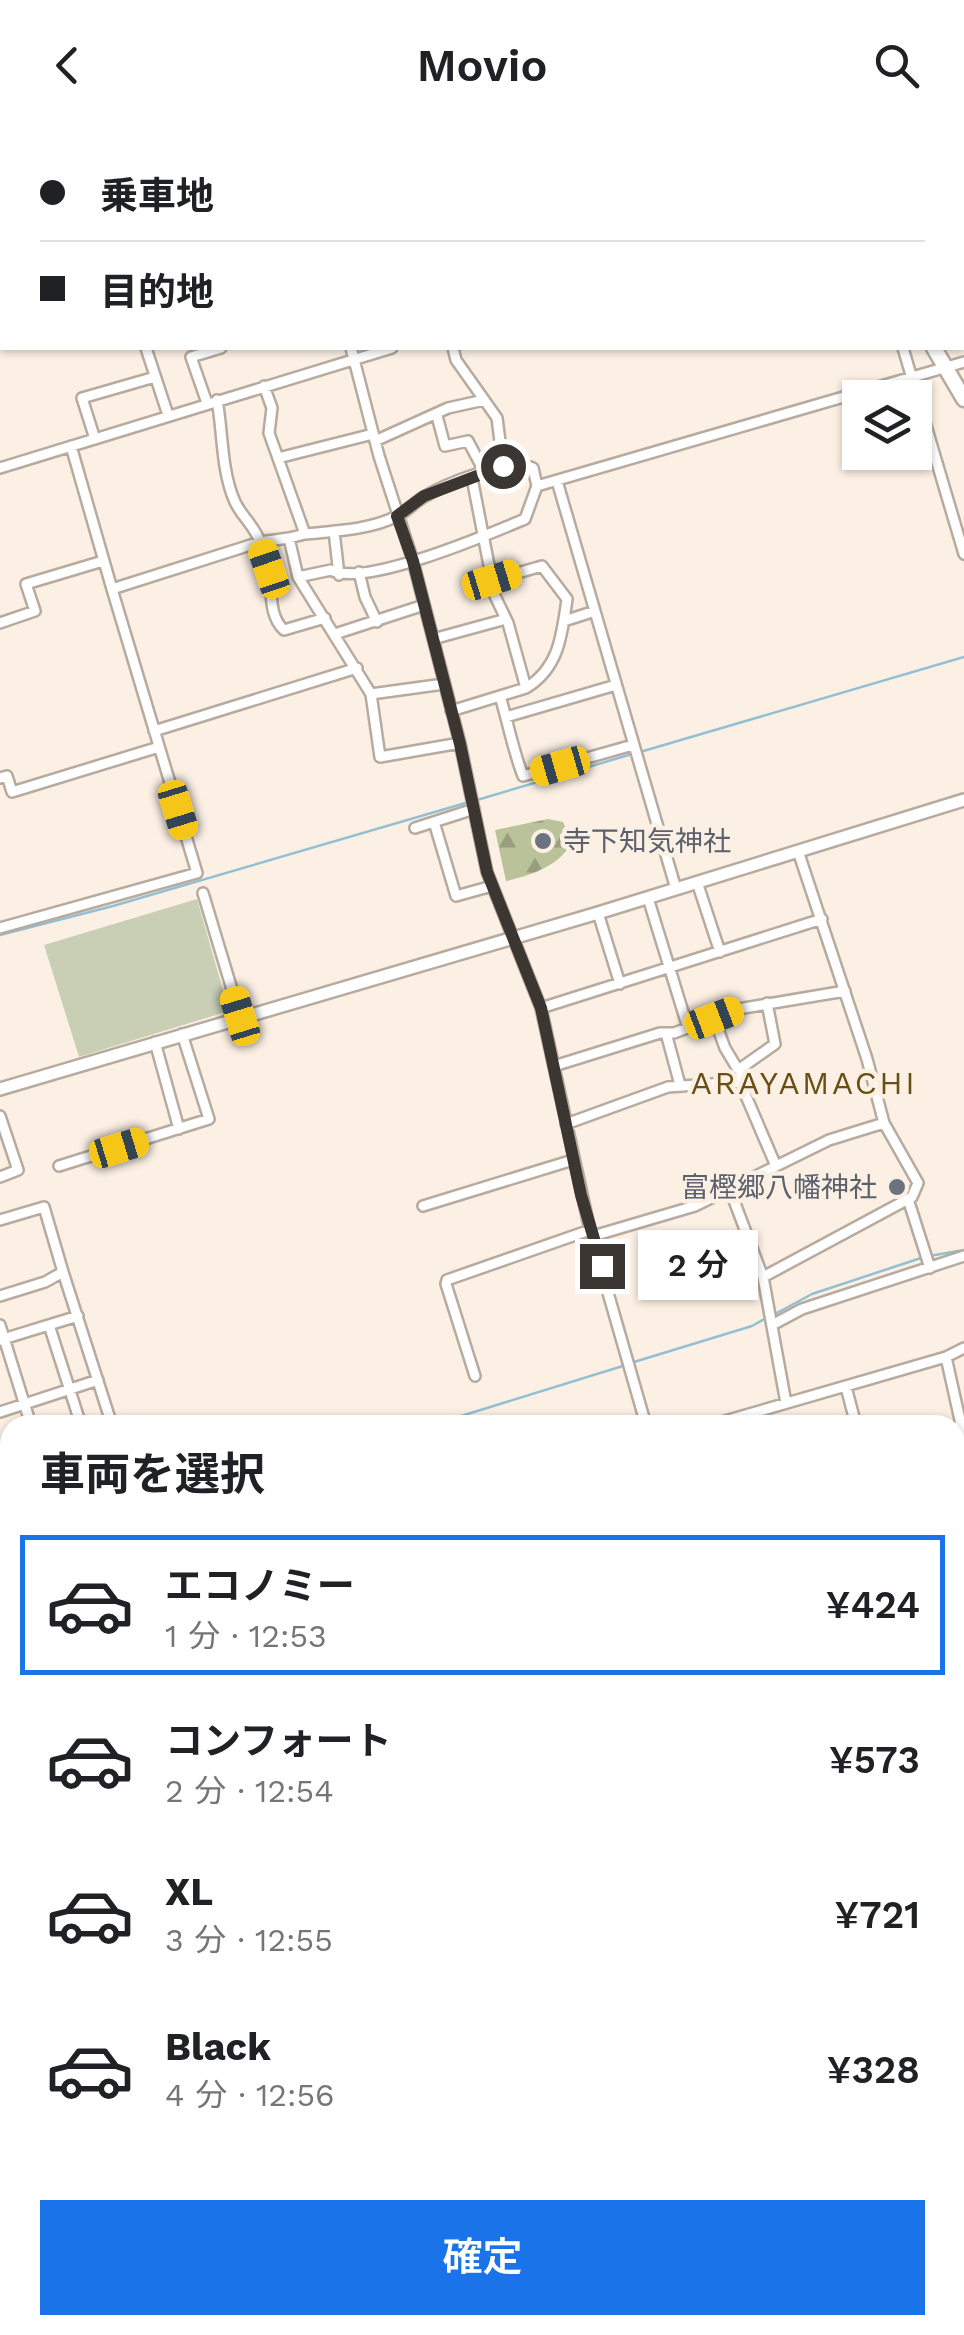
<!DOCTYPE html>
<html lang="ja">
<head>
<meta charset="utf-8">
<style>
	body { margin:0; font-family:"Work Sans","Noto Sans JP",sans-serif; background:#f6f6f6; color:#202124; height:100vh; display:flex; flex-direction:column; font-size:38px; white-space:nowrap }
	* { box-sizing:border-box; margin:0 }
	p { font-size:32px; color:#757577 }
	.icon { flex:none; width:55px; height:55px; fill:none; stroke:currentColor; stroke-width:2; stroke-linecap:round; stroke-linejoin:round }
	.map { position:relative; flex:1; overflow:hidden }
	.side { position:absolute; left:0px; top:1285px; width:965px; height:920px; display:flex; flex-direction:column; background:#fff; border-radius:30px 30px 0 0; box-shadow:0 2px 8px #0004 }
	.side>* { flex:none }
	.top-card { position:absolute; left:0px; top:0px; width:965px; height:220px; box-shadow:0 2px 8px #0004; display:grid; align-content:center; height:220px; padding:0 40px; background:#fff }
	.buttons { position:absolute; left:842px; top:250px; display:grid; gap:20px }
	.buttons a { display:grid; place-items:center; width:90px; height:90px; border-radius:0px; background:#fff; box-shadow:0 2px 8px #0004; font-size:50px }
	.end { position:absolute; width:45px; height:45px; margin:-22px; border:12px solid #3b3631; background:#fff; box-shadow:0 0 0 5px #fff }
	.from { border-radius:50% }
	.bubble { position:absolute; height:70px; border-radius:0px; background:#fff; box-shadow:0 2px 8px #0004; font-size:32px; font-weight:600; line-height:70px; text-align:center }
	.car { position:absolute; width:30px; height:60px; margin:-30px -15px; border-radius:12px; box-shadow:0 0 8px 2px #0007; background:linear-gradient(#f5c518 24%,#345 0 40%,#f5c518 0 76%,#345 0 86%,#f5c518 0) }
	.top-card b { display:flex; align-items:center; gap:35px; height:95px; font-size:38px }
	.top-card b+b { border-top:2px solid #e0e0e0 }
	.top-card i { width:25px; height:25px; background:#202124 }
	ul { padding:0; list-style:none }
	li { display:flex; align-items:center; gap:30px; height:140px; margin:0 20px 15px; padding:0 20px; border:5px solid transparent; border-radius:0px }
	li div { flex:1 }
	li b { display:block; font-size:38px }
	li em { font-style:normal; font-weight:600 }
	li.active { border-color:#1a73e8 }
	li>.icon { width:90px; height:90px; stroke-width:1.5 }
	h2 { padding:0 40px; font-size:45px; line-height:120px }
	.action { display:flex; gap:20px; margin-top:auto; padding:20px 40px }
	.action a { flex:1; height:115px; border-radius:0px; background:#1a73e8; color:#fff; font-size:40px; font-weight:600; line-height:115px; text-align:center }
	header { display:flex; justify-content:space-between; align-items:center; height:130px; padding:0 40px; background:#fff; font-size:45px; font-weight:600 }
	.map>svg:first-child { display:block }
	.green { fill:#c9cfb5 }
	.forest { fill:url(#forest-firs) }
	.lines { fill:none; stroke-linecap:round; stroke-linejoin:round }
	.stream { stroke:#92bfd2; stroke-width:2.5 }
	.river { stroke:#92bfd2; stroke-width:18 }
	.minor-casing { stroke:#b7aba0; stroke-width:14 }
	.tertiary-casing { stroke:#b7aba0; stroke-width:16 }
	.secondary-casing { stroke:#b7aba0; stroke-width:18 }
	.primary-casing { stroke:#b7aba0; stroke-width:19 }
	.trunk-casing { stroke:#b7aba0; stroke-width:20 }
	.minor { stroke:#fff; stroke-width:9 }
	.tertiary { stroke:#fff; stroke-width:11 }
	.secondary { stroke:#fff; stroke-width:12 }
	.primary { stroke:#fff; stroke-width:14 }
	.trunk { stroke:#fff; stroke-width:15 }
	.rail { stroke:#968e86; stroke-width:2.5; stroke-dasharray:5 10; stroke-linecap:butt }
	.route { stroke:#3b3631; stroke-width:12 }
	.worship-dot { fill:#6b7280; stroke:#fcf0e4; stroke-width:4 }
	.labels { text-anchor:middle; stroke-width:9; stroke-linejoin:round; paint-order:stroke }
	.worship-label { font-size:28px; fill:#5b616d; stroke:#fcf0e4; text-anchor:start }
	.quarter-label { font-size:32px; letter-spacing:2.5px; fill:#674f15; stroke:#fcf0e4 }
</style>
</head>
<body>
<header><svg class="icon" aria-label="back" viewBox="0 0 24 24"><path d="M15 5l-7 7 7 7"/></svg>Movio<svg class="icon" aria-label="search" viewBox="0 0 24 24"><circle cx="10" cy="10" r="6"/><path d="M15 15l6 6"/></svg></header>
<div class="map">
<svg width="964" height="2205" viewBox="0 0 964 2205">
	<defs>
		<pattern id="forest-firs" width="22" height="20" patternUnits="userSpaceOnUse" patternTransform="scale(2.5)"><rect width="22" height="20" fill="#bac29a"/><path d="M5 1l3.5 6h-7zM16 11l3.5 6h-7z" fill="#989e7e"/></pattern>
	</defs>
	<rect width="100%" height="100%" fill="#fcf0e4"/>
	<!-- green -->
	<path class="green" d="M197 769 229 881 79 927 44 815Z"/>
	<!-- forest -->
	<path class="forest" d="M548 689 563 692 572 711C562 735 530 746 506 751L495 700Z
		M955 1896 964 1898V2205H10L21 2195H43L49 2203 66 2204 93 2195H955Z"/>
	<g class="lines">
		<!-- stream -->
		<path class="stream" d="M25 2 30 0
			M0 14 2 13
			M640 622 964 527
			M477 670 632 624
			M0 805 113 776 469 672
			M929 1126 964 1120
			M775 1184 812 1164 921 1128
			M634 1232 752 1196 768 1187
			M432 1295 626 1235
			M0 1431 10 1428"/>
		<!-- river -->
		<path class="river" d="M955 1769 964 1767
			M0 2116 10 2113"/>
		<!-- minor casing -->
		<g class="minor-casing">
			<path id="minor" d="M185 0 186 2
				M248 0 249 2
				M321 0 322 2
				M94 2 100 0
				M211 2 216 0
				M146 218 168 285
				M351 218 379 326 413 431 460 613 487 742 541 878 590 1100 646 1295
				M453 218 456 230 497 288 503 335
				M903 218 964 424
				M264 256 272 278 269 303 305 404 289 408 298 447 371 564 444 554
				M217 270C223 302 221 341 235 372 242 387 254 395 260 412L289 408
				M207 273 191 227 221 218
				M437 286 445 316 468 311 485 343
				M95 309 82 268 155 247
				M375 311 448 278 484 270
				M71 316 112 459 260 412C262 420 266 428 268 436 273 456 267 485 284 500L325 488
				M278 328 373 304
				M0 338 392 218
				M557 351 676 759
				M334 401 339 445
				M305 404C334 401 370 400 397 386 406 382 414 373 422 368 445 354 510 327 533 338L537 356
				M359 442 365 467 377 492
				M298 447 331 440C364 458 489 404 525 389L537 356 964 232
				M493 450 542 436 567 469C562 505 559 538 526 558
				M564 491 595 481
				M0 493 35 481 26 454 103 431
				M335 504 424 475
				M433 509 506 489
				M371 564 380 627 460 613
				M500 566C508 593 513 620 523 646L633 615
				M451 581 526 558 508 493 495 466 472 348
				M506 587 616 555
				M154 601 357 538
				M0 648 7 646 12 662 159 617
				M434 692 456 766 492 756
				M415 698 474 679
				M697 752 720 822
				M203 763 240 886
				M648 768 688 898
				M598 783 620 854
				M0 798 197 743 112 459
				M541 878 822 789
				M714 888 725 918 737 938H741
				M666 903 680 955
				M155 912 179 999
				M554 936 660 903H674L738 879 845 861
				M740 952 741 938 775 914 767 873
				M0 986 18 1040 0 1047
				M566 994 668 957 740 952 776 1036
				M59 1036 209 989 182 904
				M730 1060 763 1147 786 1273
				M908 1069 930 1138
				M423 1076 573 1030
				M0 1090 44 1077 63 1142 45 1152 0 1166
				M593 1106 695 1076 829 1010 884 993
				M63 1142 112 1295
				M763 1147 912 1067 918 1053 884 993 867 929 798 721
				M0 1195 31 1295
				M49 1195 81 1295
				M772 1195 802 1179 964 1126
				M0 1210 78 1186
				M946 1227 964 1218
				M475 1246 446 1154 447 1150 590 1100
				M846 1257 856 1295
				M0 1282 98 1250
				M711 1295 946 1227 960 1290 964 1359
				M0 1352 10 1349
				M0 1364 10 1394
				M0 1456 10 1455
				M955 1618 964 1615
				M0 1662H10
				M955 1670H964
				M955 1733 964 1731
				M0 1796 10 1795
				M955 1848 964 1850
				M955 1887 964 1890
				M955 1920 964 1923
				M404 2205 412 2195"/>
		</g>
		<!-- tertiary casing -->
		<g class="tertiary-casing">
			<path id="tertiary" d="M0 959 598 783 964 670
				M0 1476 10 1596"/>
		</g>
		<!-- secondary casing -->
		<g class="secondary-casing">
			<path id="secondary" d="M955 1465 964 1462
				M0 1950 10 1944"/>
		</g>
		<!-- primary casing -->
		<g class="primary-casing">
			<path id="primary" d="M837 0 838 2
				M934 218 964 269
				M955 1812 964 1813
				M0 2185 10 2177"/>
		</g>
		<!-- trunk casing -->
		<g class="trunk-casing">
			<path id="trunk" d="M562 2 570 0
				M0 172 2 171"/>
		</g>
		<!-- minor -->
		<use href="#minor" class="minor"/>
		<!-- tertiary -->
		<use href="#tertiary" class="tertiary"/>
		<!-- secondary -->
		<use href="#secondary" class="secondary"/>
		<!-- primary -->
		<use href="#primary" class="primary"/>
		<!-- trunk -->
		<use href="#trunk" class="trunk"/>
		<!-- rail -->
		<path class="rail" d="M955 1591H964
			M0 1676 10 1675"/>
	</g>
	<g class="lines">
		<!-- route -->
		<path class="route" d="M503 336 424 366 397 386 413 431 460 614 487 742 541 878 581 1065 602 1136"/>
	</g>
	<!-- markers -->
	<g class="worship-dot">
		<circle cx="543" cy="711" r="10"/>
		<circle cx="897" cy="1057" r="10"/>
	</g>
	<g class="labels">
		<!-- worship labels -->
		<g class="worship-label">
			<text x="563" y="721">寺下知気神社</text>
			<text x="877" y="1067" text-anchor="end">富樫郷八幡神社</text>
		</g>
		<!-- quarter labels -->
		<g class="quarter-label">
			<text x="804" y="964">ARAYAMACHI</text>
		</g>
	</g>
</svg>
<div class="buttons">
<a><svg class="icon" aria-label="layers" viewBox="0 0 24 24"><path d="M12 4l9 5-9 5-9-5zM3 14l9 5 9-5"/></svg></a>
</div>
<i class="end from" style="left:503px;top:336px"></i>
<i class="end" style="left:602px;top:1136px"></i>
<div class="bubble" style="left:638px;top:1100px;width:120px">2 分</div>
<i class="car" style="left:269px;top:439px;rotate:341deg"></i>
<i class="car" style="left:492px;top:450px;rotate:73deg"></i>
<i class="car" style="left:560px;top:636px;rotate:254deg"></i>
<i class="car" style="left:178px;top:680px;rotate:163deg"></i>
<i class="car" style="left:240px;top:886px;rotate:343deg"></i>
<i class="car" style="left:714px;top:888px;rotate:69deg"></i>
<i class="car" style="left:119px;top:1018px;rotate:73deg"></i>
<div class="top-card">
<b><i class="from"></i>乗車地</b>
<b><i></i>目的地</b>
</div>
<section class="side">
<h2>車両を選択</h2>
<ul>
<li class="active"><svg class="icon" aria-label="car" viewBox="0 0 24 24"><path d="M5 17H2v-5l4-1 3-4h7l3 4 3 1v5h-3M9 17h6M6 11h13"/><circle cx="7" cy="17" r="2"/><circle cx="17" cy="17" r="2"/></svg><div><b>エコノミー</b><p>1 分 · 12:53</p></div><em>¥424</em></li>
<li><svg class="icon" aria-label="car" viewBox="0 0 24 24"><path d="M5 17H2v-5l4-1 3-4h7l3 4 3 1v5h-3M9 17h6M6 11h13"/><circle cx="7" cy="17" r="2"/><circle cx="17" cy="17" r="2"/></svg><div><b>コンフォート</b><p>2 分 · 12:54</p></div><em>¥573</em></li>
<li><svg class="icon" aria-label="car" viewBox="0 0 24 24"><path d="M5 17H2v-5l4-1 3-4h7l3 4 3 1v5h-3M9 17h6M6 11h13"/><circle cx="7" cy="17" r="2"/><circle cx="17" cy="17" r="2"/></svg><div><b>XL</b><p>3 分 · 12:55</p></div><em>¥721</em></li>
<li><svg class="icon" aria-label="car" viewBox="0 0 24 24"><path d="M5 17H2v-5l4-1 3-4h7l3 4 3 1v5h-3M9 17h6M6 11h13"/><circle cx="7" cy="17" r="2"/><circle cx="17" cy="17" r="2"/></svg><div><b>Black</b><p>4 分 · 12:56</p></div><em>¥328</em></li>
</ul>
<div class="action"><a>確定</a></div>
</section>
</div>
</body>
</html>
